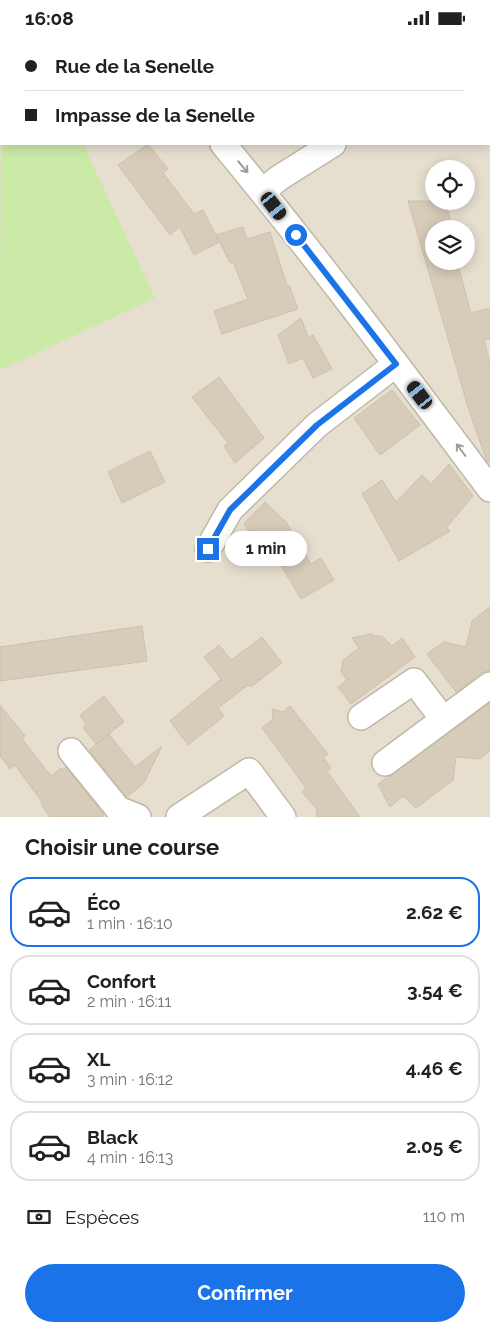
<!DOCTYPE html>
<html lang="fr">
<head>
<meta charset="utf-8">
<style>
	body { margin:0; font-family:Raleway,sans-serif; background:#f6f6f6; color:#202124; height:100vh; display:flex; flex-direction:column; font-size:19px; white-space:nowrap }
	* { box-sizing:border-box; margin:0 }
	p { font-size:16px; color:#757577 }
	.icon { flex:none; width:28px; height:28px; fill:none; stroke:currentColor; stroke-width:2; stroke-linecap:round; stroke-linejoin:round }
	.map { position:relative; height:782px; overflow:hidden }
	.sheet { display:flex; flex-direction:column; background:#fff; flex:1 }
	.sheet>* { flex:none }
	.top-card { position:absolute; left:0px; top:0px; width:490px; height:110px; box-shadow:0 2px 12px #0003; display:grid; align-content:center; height:110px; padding:0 25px; background:#fff }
	.tools { position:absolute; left:425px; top:125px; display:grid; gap:10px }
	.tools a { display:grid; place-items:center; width:50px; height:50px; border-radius:50%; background:#fff; box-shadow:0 2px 12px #0003; font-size:25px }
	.end { position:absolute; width:22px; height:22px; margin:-11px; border:6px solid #1a73e8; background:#fff; box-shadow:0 0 0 2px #fff }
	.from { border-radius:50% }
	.bubble { position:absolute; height:35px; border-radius:18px; background:#fff; box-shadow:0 2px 12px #0003; font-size:16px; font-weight:700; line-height:35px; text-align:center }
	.car { position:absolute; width:15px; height:30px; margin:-15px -8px; border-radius:6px; box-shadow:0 0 4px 1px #0007; background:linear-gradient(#222 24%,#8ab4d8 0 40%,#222 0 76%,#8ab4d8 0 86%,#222 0) }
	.top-card b { display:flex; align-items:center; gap:18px; height:48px; font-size:19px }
	.top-card b+b { border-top:1px solid #e0e0e0 }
	.top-card i { width:12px; height:12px; background:#202124 }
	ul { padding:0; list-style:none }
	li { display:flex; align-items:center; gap:15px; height:70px; margin:0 10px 8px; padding:0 15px; border:2px solid #e0e0e0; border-radius:20px }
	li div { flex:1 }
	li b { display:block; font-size:19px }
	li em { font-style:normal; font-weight:700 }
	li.current { border-color:#1a73e8 }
	li>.icon { width:45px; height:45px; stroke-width:1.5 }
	h2 { padding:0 25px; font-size:22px; line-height:60px }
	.pay { display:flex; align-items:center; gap:12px; height:55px; padding:0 25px; font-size:19px }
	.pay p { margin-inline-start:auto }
	.cta { display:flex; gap:10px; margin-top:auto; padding:10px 25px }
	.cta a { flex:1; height:58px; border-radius:30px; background:#1a73e8; color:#fff; font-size:20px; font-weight:700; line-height:58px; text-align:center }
	.status { display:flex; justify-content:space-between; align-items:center; height:35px; padding:0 25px; background:#fff; direction:ltr }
	.status svg { height:14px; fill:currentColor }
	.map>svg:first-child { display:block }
	.residential { fill:#e6dfcf; fill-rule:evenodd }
	.education { fill:#ece3ca }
	.green { fill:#cbe9a7 }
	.building { fill:#d7cbb9; stroke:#cfc0a9 }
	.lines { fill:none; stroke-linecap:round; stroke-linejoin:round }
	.street-casing { stroke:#c0b8a7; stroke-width:28 }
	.street { stroke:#fff; stroke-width:25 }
	.oneway { stroke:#a19e98 }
	.route { stroke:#1a73e8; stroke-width:6 }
</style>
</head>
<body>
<div class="status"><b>16:08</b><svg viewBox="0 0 49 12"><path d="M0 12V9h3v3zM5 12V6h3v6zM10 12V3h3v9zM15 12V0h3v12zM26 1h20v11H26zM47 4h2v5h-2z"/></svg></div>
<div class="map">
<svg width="490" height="782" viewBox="0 0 490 782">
	<rect width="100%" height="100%" fill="#f2ede1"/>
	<!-- residential -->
	<path class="residential" d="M0 0H490V782H0ZM1 1H489V109H1ZM434 134H466V166H434ZM434 194H466V226H434Z"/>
	<!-- education -->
	<path class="education" d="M335 0H490V17L489 18V1Z"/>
	<!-- green -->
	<path class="green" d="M1 46V109H83L155 263 0 335Z"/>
	<!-- building -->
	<path class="building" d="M148 109 168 134 163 138 194 179 203 175 219 207 194 220 180 192 170 200 118 130Z
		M408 166H445L453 194H434V226H457L471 278 490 273V304L484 305 490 328V427H488L486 424 468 372Z
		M243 192 247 204 270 197 287 251 289 250 298 274 222 299 214 276 248 264 233 227 230 228 216 200Z
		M301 283 308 302 313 300 332 334 313 343 303 323 289 329 278 300Z
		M219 342 264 403 235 428 224 411 228 408 192 362Z
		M392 355 420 390 380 420 354 383Z
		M150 416 165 447 122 468 108 437Z
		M449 429 473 461 446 493 450 496 399 526 362 459 382 445 396 467 422 440 431 449Z
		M265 467 286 487 311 529 321 523 334 545 301 564 276 522 267 527 244 488Z
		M490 572V636L481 638 456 657 427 619 444 607 466 612 472 586Z
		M142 591 147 626 0 646V612Z
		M372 599 374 601H382L392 611 402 603 415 622 351 669 338 652 347 645 341 637 343 625 359 613 352 603Z
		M262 602 282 628 251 652 248 650 218 673 224 681 188 710 170 686 221 644 204 622 219 610 231 625Z
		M104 661 124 687 96 709 83 693 86 689 80 680Z
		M490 668V716L480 724 456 722 453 745 416 773 403 761 390 772 378 749Z
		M0 670 25 701 22 704 51 741 61 733 62 735 66 732 104 780 101 782H50L41 769 42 767 15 730 10 734 0 721Z
		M290 671 328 719 323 722 331 733 327 736 360 782H316L317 775 302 757 306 753 262 693 273 684 272 674 283 677Z
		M109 699 135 732 162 711 144 748 127 762 89 715Z"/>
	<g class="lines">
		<!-- street casing -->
		<g class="street-casing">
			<path id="street" d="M138 0 139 1
				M489 40 490 39
				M223 109C316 221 403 338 490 454
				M263 156 279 143 333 109
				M208 514 230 475 317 390 396 329
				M361 682 414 646 443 684
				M71 716 118 774 138 782
				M385 728 490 650
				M179 782 249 736 283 782"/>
		</g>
		<!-- street -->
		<use href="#street" class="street"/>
	</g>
	<!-- one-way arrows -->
	<defs><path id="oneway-shaft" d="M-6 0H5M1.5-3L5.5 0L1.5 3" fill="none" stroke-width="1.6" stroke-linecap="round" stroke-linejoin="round" transform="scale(1.25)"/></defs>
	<g class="oneway">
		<use href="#oneway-shaft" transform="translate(243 132) rotate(50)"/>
		<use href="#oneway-shaft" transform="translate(461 415) rotate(-127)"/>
	</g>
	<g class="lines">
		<!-- route -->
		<path class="route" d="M208 514 230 475 317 390 396 329 296 200"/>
	</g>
</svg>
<div class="tools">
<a><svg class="icon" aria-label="locate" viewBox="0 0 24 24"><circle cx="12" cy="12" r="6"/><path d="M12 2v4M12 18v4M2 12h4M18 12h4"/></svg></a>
<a><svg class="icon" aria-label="layers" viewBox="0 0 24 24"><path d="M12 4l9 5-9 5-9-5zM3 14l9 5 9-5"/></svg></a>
</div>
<i class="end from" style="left:296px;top:200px"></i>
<i class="end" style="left:208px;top:514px"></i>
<div class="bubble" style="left:225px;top:496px;width:82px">1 min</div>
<i class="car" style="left:274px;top:171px;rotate:142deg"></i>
<i class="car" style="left:420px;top:360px;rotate:323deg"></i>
<div class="top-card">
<b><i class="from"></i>Rue de la Senelle</b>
<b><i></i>Impasse de la Senelle</b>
</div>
</div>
<section class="sheet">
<h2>Choisir une course</h2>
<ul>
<li class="current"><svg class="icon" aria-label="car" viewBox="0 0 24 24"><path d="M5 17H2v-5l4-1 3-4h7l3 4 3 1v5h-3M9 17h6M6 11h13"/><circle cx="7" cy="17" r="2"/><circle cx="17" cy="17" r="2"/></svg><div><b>Éco</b><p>1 min · 16:10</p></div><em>2.62 €</em></li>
<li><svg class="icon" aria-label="car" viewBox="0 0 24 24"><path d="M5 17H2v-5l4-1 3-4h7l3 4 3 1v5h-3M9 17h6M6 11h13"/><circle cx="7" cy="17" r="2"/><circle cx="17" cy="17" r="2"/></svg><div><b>Confort</b><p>2 min · 16:11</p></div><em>3.54 €</em></li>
<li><svg class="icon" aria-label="car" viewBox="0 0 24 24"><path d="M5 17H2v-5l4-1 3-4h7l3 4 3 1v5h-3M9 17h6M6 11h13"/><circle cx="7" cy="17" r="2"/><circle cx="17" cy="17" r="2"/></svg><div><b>XL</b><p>3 min · 16:12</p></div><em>4.46 €</em></li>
<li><svg class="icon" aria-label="car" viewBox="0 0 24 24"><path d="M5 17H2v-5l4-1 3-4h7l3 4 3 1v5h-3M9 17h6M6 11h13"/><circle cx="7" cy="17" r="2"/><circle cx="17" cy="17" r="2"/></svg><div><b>Black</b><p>4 min · 16:13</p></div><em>2.05 €</em></li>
</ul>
<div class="pay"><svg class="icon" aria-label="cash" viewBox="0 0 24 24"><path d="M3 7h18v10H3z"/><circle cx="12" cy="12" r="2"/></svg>Espèces<p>110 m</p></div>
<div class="cta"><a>Confirmer</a></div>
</section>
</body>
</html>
